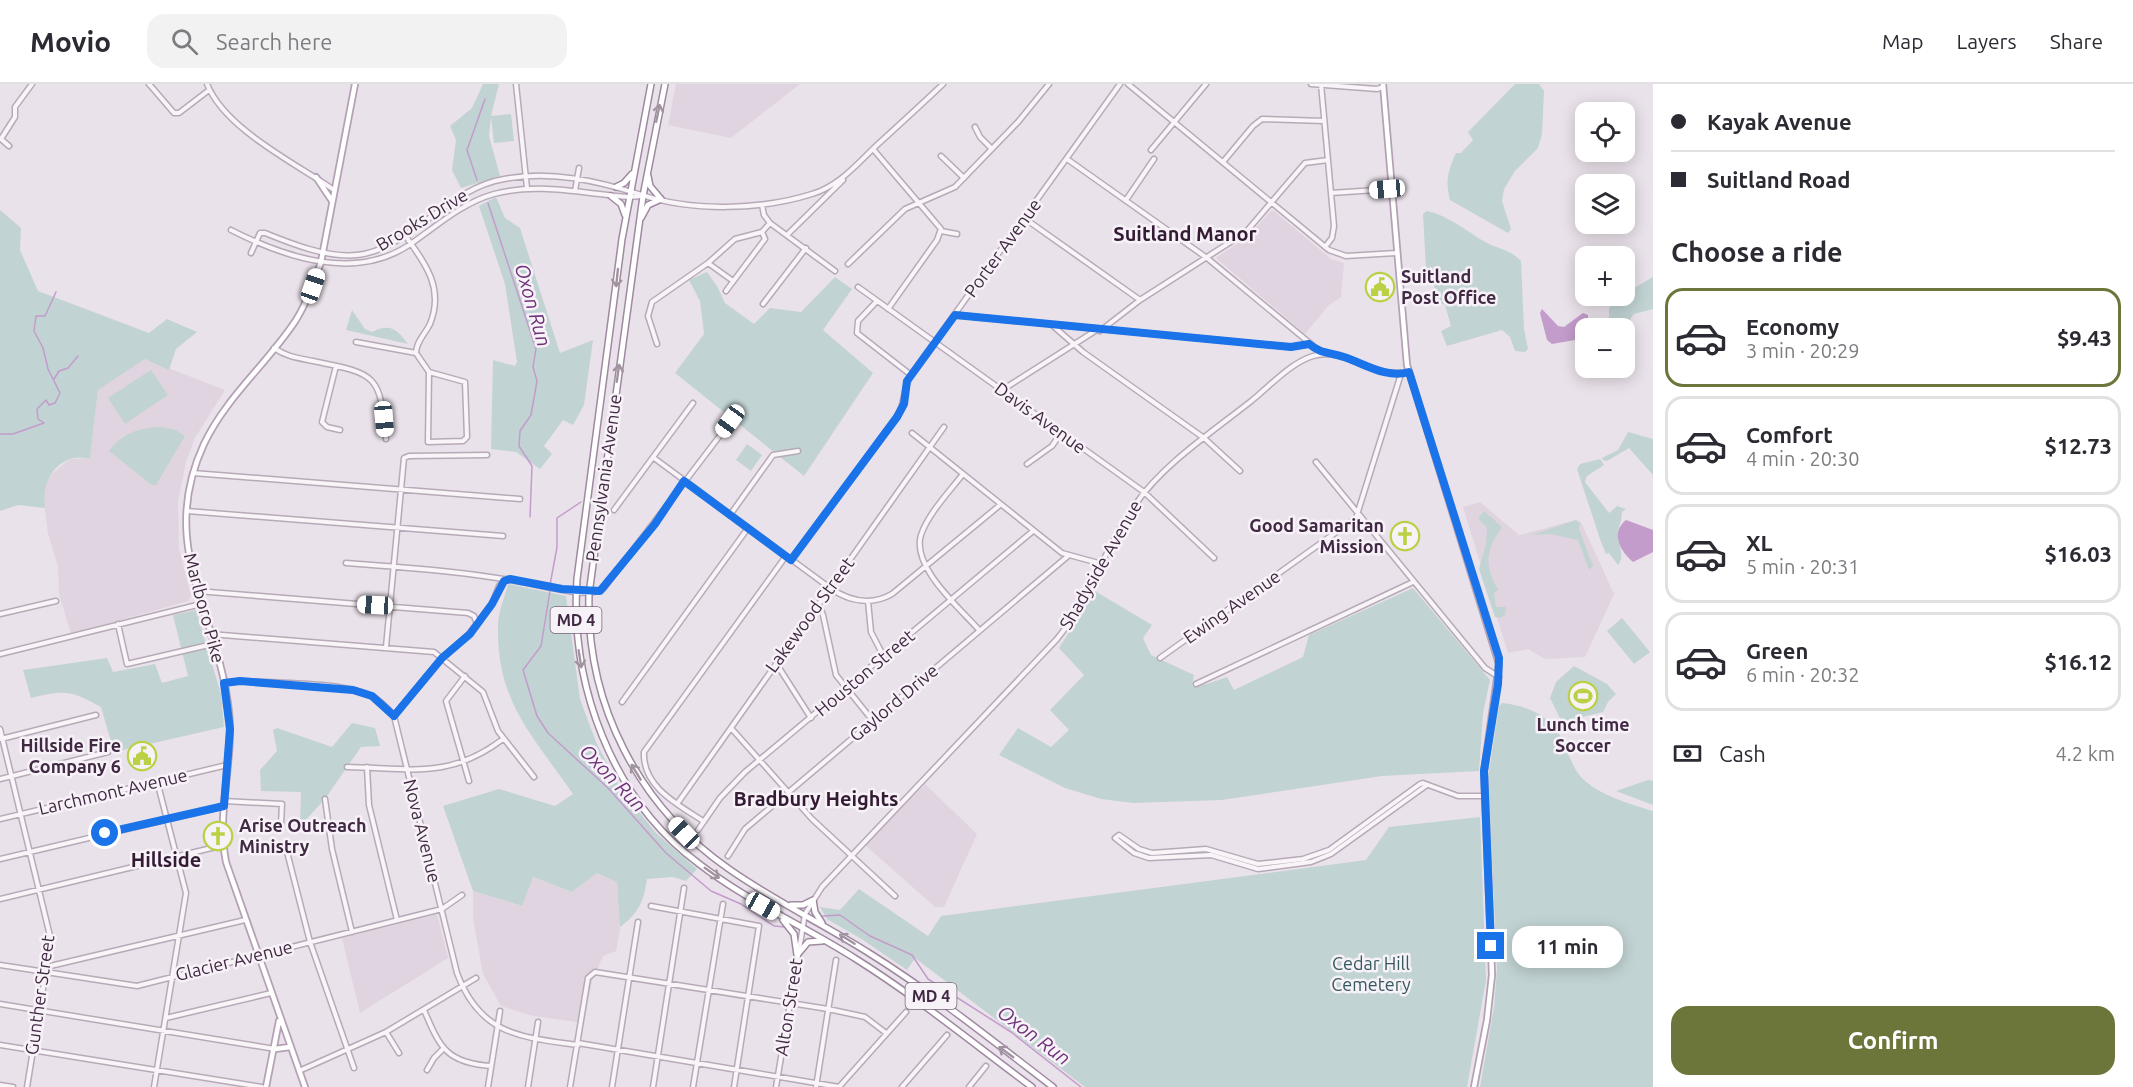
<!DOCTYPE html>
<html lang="en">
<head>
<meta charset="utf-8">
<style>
	body { margin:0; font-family:Ubuntu,sans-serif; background:#f2f2f3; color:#2b2b33; height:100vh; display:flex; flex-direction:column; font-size:22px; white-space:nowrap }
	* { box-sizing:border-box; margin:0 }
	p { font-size:20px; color:#7c7c81 }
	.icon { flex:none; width:33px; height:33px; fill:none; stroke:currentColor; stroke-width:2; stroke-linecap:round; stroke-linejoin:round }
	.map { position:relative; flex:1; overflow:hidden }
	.details { display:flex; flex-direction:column; background:#fff; width:480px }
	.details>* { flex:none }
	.top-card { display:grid; align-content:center; height:132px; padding:0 18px; background:#fff }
	.buttons { position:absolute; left:1575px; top:18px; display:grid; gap:12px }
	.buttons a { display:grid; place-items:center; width:60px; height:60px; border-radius:12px; background:#fff; box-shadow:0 3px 15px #0003; font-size:30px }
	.end { position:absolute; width:27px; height:27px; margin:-14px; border:8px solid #1a73e8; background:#fff; box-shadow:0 0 0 3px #fff }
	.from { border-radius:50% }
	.bubble { position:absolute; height:42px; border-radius:18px; background:#fff; box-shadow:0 3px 15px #0003; font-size:20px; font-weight:700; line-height:42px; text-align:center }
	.car { position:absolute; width:18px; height:36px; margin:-18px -9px; border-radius:8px; box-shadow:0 0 4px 2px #0007; background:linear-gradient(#fff 24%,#345 0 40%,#fff 0 76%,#345 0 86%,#fff 0) }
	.top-card b { display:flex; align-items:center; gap:21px; height:57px; font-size:22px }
	.top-card b+b { border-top:2px solid #e1e1e2 }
	.top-card i { width:15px; height:15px; background:#2b2b33 }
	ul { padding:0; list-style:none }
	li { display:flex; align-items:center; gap:18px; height:99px; margin:0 12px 9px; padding:0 6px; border:3px solid #e1e1e2; border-radius:18px }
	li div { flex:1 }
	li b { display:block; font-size:22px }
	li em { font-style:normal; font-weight:700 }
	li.selected { border-color:#6c763b }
	li>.icon { width:54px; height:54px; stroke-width:1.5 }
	h2 { padding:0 18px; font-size:27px; line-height:72px }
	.pay { display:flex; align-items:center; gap:15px; height:66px; padding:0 18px; font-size:22px }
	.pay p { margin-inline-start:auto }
	.action { display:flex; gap:12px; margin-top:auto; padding:12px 18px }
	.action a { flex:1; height:69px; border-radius:18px; background:#6c763b; color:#fff; font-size:24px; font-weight:700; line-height:69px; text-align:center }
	header { display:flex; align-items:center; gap:36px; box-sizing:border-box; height:84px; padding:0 30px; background:#fff; border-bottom:2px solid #e1e1e2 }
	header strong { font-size:28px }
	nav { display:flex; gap:33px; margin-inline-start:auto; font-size:21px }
	.search { width:420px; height:54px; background:#f2f2f3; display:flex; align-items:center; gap:15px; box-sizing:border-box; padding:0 21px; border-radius:18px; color:#7c7c81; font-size:22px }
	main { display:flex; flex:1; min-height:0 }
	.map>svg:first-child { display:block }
	.built { fill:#dfd4df }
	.green { fill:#c2d3d4 }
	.water { fill:#c39ccb }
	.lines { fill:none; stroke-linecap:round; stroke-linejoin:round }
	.stream { stroke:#c39ccb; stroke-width:1.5 }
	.minor-casing { stroke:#b7aab8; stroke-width:7 }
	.major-casing { stroke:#b5a1b6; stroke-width:8 }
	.highway-casing { stroke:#9f89a1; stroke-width:8 }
	.minor { stroke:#f8f4f8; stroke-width:4 }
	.major { stroke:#fff; stroke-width:4.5 }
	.highway { stroke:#fff; stroke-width:5 }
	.oneway { stroke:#a094a1 }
	.route { stroke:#1a73e8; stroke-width:8 }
	.labels { text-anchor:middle; stroke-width:5; stroke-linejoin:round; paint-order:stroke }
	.shield { fill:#f7f1f8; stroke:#786579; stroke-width:1.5 }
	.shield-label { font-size:16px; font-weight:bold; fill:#412943 }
	.street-label { font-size:18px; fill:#412943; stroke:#f7f1f8 }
	.poi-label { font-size:18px; font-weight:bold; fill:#412943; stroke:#f7f1f8; text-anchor:start }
	.park-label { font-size:18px; fill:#365a5f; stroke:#f7f1f8 }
	.neighbourhood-label { font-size:20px; font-weight:bold; fill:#331b34; stroke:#f7f1f8 }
	.water-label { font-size:20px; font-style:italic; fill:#6e3278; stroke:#f7f1f8 }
</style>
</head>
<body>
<header>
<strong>Movio</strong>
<div class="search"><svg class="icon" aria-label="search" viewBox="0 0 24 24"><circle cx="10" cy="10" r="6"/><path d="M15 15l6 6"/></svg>Search here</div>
<nav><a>Map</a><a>Layers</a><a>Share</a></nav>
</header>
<main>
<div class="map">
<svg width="1653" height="1003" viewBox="0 0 1653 1003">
	<rect width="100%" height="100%" fill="#eae2ea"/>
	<!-- built -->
	<path class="built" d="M676 0H800L731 54 668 41Z
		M1271 127H1274L1331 175 1344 179 1341 213 1329 221 1305 250 1216 174 1248 152Z
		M145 275 225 306 195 354 186 378 178 417 179 465 191 511 188 517 71 550 59 510 58 482 48 450 43 410 48 393 70 375 90 374 98 306Z
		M1480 418 1519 451 1576 436 1581 438 1614 510 1585 573 1545 575 1528 565 1508 569 1463 423Z
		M925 700 977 750 944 823H935L865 761Z
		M597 789 617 797 620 846 616 867 603 872 592 897 584 939 533 932 501 922 483 890 473 834V807L521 822 532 793 572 808Z
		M437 830 448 874 360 929 342 854Z"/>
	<!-- green -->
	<path class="green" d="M483 0H499L491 32 511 30 514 57 494 59 491 33 489 52 500 92 461 104 452 86 456 56 450 42 472 24Z
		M1515 0H1539L1544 7 1542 50 1538 64 1515 87 1504 105 1502 117 1511 145 1508 149 1450 116C1445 98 1448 86 1456 69H1461L1473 56 1468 48Z
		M496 113 505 134 520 144 560 269 593 256 584 321 573 341 563 336 544 362 552 370 540 385 516 368 491 365 493 276 515 282 517 278 505 200 479 122Z
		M0 126 21 144 20 166 38 207 149 249 167 235 197 248 176 265 169 286 145 275 98 306 90 374C84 374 75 373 70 375 49 383 42 404 45 424L18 421 0 427Z
		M1427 127C1450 132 1467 148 1487 159 1499 165 1511 166 1521 177L1524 245 1528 265 1525 268 1515 267 1510 253 1502 246 1447 262 1441 247 1451 242 1445 221 1439 219 1430 187 1426 185 1423 130Z
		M707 188 717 202 725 219 754 240 770 224 801 228 835 193 852 205 823 246 873 289 804 392 675 289 704 250 700 217 689 196Z
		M1653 193V225L1634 230 1624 244H1609V225L1614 213 1627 212 1634 204Z
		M352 226 365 245 372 248C390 239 397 245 408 260L346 246Z
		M151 286 168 311 125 340 108 314Z
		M160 343 176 346 185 352 156 401H152L109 367C123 349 138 344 160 343Z
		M1628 348 1653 355V391L1629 364 1607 377 1603 376 1602 374 1618 366Z
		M747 360 762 371 751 387 736 376Z
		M1600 375 1604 381 1587 392 1585 398 1609 429 1617 422 1626 425 1622 428C1622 437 1619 441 1618 448 1617 461 1626 471 1618 481L1609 469 1606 470 1601 458 1577 385 1580 380Z
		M1484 427 1502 443C1485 468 1484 480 1498 506L1494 509 1496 523H1506L1505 531 1500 534 1495 533 1479 485 1486 460 1487 444 1478 434Z
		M1576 436 1580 439 1579 445 1593 482 1589 486 1578 456 1550 450 1532 451Z
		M508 500 566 512 580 615 596 658 619 702 655 748 697 785 686 797 673 793 647 795C644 817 638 830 620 843L617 798 597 789 572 808 533 793 522 822 473 807 443 722 499 705 555 722 573 710C533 652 496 618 498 541 498 528 505 513 508 500Z
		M1413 504 1490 596 1483 629 1479 687 1382 692 1222 716 1133 719 1101 715 1065 704 999 671 1018 644 1051 663 1069 646 1050 626 1084 591 1059 564 1095 507 1152 541 1143 554 1151 571 1194 591 1192 602 1207 600 1227 593 1234 606 1303 573 1309 551Z
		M196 526 221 610 224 643 114 668 101 623C70 606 65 606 31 614L23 586 107 574 113 588 155 580 162 599 188 592 173 531Z
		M1622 534 1650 568 1634 580 1607 547Z
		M1574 582 1607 600 1616 610 1608 618 1603 628 1562 638 1550 614 1556 598Z
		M1502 619C1530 622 1554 633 1564 660 1569 671 1573 684 1581 693 1598 711 1630 720 1653 727V1003H1480L1494 923 1497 885 1488 694 1499 622Z
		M352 639 375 644 380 662 361 663 325 715 300 742 301 708 261 707 260 686 277 667 273 646 277 644 332 663Z
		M1648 696 1653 697V721L1616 707Z
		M1480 733 1486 896 1467 1003H1085L915 874 907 886 863 856 827 835 820 823 840 826 859 805 928 852 941 832 1366 776 1389 743Z"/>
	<!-- water -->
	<path class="water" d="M1542 225 1558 242 1564 243 1583 229 1588 231V241L1575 256 1552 260 1547 256 1540 229Z
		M1626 436 1653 446V468L1633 478C1620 467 1610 449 1626 436Z"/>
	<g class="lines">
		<!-- stream -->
		<path class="stream" d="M477 96 467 66 485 15
			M488 119 536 265 533 283 537 297 531 331 520 347 519 362 532 382 530 433
			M54 295 59 287 68 284 78 272
			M0 350H13L44 339 38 335 37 325 46 316 49 321 55 319 60 309 48 285 43 264 34 247 36 232H45L56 208
			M550 501 557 463V434L581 418
			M550 507 541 562 523 586 537 632 548 649 608 704 666 769 711 807 741 820 774 842 785 843
			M823 832 840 831 870 852 912 871 928 895 1011 948 1081 1003"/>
		<!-- minor casing -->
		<g class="minor-casing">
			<path id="minor" d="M149 0 174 29H179L209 6
				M207 0C225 45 295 79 334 106
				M516 0 527 104
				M1128 0 1329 166 1346 172 1396 169
				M1311 0 1377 5 1383 3
				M1321 0 1334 142 1332 154 1325 163
				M975 43 980 53 992 65
				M9 62 1 55 15 33V23L32 0
				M873 65 941 145 937 156 888 225
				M1151 66 1206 0
				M941 72 964 94
				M1067 75 1207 174 1323 270
				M1223 78 1253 42 1262 35 1324 37
				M575 107 579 84
				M1331 109 1391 105
				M1126 116 1154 75
				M762 121 764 131 770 139 835 187
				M1024 134 1140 216
				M231 146C286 174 357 198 412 159 438 141 462 119 494 110 539 98 584 110 629 113L642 112
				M941 147 957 150
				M404 150C424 178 445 203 430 240 425 250 416 258 416 269
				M788 150 843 96
				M251 169 260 149H265C292 160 327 174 357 171 408 166 448 104 504 95 551 86 598 97 642 111 694 128 761 126 812 110 839 102 857 80 877 61 899 41 921 21 943 0
				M708 179 733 197
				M848 180 905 125 955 103 1018 38 1049 0
				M858 203 1144 408 1214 474
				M726 207 765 155 762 148 770 139
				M877 217 858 237 857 249 911 291
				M763 220 806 164
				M955 231 1291 263 1309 260
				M1052 241 1083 268 1204 354 1240 387
				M1100 247 1140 216 1246 148 1305 79 1328 76
				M356 258 416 269 429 288
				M657 260 648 232 652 218 708 179 735 155 762 148
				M274 264C287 273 298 274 313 277 378 290 380 291 386 355
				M336 282 322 338 327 343 340 346
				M429 288 465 298 467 353 463 357 428 358Z
				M1002 306 1095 247
				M912 349 1062 469 1102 480
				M654 374 830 504C849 517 871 522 892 510L1000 421
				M1316 378 1485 584 1499 593
				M1027 380 1052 362 1061 349
				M193 389 520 415
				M963 390C949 408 928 430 921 451 911 483 960 524 979 546
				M614 426 693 319
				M187 427 503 452
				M730 431 773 371 798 367
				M791 476 897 333C906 318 902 305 911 291L1120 0
				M346 479C415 484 483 489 551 504 566 507 591 513 604 504L731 337
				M197 507 468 529 474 532 477 540
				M868 517 871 548 884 573
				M819 521 823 531 836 591 873 637
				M0 530 56 517
				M118 540 127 580 213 560
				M210 550 434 568 483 608 498 647 534 693
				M386 563 404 374 409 372 487 371
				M0 570 201 520
				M1160 574 1356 434 1401 290
				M776 579 811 634
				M465 592 446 617 469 697
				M224 599 240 597C274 599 340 598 369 611 380 616 387 623 394 632L457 889C480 951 520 953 578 961
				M1196 600 1413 498
				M622 618 748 444
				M394 632 442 574 469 550 492 520 499 502 507 495
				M731 644 812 735 895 812
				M0 645 51 856 27 1003
				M1 655 96 631
				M347 683C410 684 449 696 503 655
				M367 683 369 721 397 836
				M0 695 108 668
				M1427 701 1331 770 1311 778 1258 785 1211 771 1149 774 1134 769 1115 754 1119 751 1139 765 1152 769 1206 765 1258 780 1303 775 1329 766 1420 700 1423 699 1458 712H1485
				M325 715 332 765 352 848
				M224 717 282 720 281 740
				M677 720 944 343
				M0 735 227 681
				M703 737C679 721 642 703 644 668L786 472
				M698 746 720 714 745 688 1033 447
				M285 760 310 858 354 984
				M728 772 745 745 1068 472
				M0 775 224 722
				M0 815 224 761
				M651 822 759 842 734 1003
				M0 881 137 902 442 825 462 811
				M46 883 245 836
				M0 920 275 965
				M424 926C440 964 447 979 491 982
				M166 934 271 909
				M386 948 399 969
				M578 959 839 1003
				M0 961 262 1003
				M427 986 434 974 443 965
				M299 987 386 948 476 894
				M0 1001 13 1003
				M154 1003 186 809 157 697
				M488 1003 500 927
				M528 1003 538 938
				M570 1003 588 894 595 888 828 925 865 933 886 949
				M612 1003 638 838
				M653 1003 684 804
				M693 1003 723 820
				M776 1003 805 830 822 803 1057 555C1090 514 1105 463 1135 421 1162 381 1212 348 1250 318 1269 303 1290 279 1313 272 1347 262 1376 298 1409 287
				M816 1003 836 876
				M839 1003 906 928
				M902 1003 947 951
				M969 1003 986 982"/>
		</g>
		<!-- major casing -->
		<g class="major-casing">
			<path id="major" d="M1383 0 1407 281 1499 580 1484 687 1492 891 1487 936 1474 1003
				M316 93 332 117
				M275 965 290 963
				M266 1003 279 937
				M305 1003 226 778C216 728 234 678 229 628 219 530 156 463 204 360 226 313 268 279 296 236 307 218 314 198 321 178L355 0"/>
		</g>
		<!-- highway casing -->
		<g class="highway-casing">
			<path id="highway" d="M651 0 622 155 577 495C570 600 611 714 698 779 747 817 804 842 856 875 918 914 974 960 1032 1003
				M665 0 643 112 589 510C586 620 638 722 729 785 773 816 823 840 869 869 933 909 993 957 1053 1003
				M648 92 650 102 661 115
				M616 103 624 99 632 90
				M611 112 621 120 625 131
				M641 134 648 121 661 115
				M791 821H803L813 816 815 828 822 839
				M783 836 794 850 797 871
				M798 870 808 858 822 857"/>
		</g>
		<!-- minor -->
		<use href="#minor" class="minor"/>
		<!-- major -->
		<use href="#major" class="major"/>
		<!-- highway -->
		<use href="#highway" class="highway"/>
	</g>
	<!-- one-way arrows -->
	<defs><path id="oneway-shaft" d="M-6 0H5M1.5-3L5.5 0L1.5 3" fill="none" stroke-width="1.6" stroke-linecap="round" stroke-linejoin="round" transform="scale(1.5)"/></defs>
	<g class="oneway">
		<use href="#oneway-shaft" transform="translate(658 29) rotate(-78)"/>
		<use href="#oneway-shaft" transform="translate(617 194) rotate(96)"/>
		<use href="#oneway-shaft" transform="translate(618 289) rotate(-82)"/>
		<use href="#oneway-shaft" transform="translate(580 575) rotate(81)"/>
		<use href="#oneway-shaft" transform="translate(636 688) rotate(-121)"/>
		<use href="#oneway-shaft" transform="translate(712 789) rotate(35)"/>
		<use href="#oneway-shaft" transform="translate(847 855) rotate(-148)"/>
		<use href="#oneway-shaft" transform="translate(1006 968) rotate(-144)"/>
	</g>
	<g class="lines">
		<!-- route -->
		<path class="route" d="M105 749 224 722 230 645 224 599 240 597 353 606 372 612 394 632 442 574 470 550 492 520 504 497 510 495 562 505 600 507 655 440 684 397 791 476 897 333 904 320 907 297 955 231 1291 263 1309 260C1321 270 1330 268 1344 273 1365 280 1387 295 1409 288L1499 574 1498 600 1484 687 1491 862"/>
	</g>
	<!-- icons -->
	<defs>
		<g id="civic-ring" transform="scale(1.5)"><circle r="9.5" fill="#f7f1f8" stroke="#bbd145" stroke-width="1.5"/><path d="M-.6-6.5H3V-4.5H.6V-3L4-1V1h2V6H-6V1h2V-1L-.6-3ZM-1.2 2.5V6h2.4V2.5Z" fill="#bbd145"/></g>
		<g id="church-ring" transform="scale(1.5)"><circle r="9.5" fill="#f7f1f8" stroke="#bbd145" stroke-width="1.5"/><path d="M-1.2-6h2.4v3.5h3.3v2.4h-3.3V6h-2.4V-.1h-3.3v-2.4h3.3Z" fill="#bbd145"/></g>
		<g id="stadium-ring" transform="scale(1.5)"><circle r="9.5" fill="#f7f1f8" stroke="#bbd145" stroke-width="1.5"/><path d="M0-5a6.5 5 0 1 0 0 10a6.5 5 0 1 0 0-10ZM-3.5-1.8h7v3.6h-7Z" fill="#bbd145"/></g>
	</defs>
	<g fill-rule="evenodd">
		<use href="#civic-ring" x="1380" y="203"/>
		<use href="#church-ring" x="1405" y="452"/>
		<use href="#stadium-ring" x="1583" y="612"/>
		<use href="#civic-ring" x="142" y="672"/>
		<use href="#church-ring" x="218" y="752"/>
	</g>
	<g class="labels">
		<!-- shield labels -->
		<g class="shield">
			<rect x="550.5" y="523" width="51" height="26" rx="4.5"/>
			<rect x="905.5" y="899" width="51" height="26" rx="4.5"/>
		</g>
		<g class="shield-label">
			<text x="576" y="542">MD 4</text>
			<text x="931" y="918">MD 4</text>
		</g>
		<!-- street labels -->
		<g class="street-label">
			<text transform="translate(422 136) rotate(-31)" y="6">Brooks Drive</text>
			<text transform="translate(1003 164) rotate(-54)" y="6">Porter Avenue</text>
			<text transform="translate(1040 334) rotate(36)" y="6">Davis Avenue</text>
			<text transform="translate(604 394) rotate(-82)" y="6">Pennsylvania Avenue</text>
			<text transform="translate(1101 481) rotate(-60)" y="6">Shadyside Avenue</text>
			<text transform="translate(1232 523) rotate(-35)" y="6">Ewing Avenue</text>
			<text transform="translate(204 524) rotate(75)" y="6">Marlboro Pike</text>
			<text transform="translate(810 531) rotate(-54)" y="6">Lakewood Street</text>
			<text transform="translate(865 589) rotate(-40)" y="6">Houston Street</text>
			<text transform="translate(894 619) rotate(-40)" y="6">Gaylord Drive</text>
			<text transform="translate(113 708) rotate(-13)" y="6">Larchmont Avenue</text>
			<text transform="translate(422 747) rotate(76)" y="6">Nova Avenue</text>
			<text transform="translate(234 877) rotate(-14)" y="6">Glacier Avenue</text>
			<text transform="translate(40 911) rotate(-82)" y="6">Gunther Street</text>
			<text transform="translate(789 923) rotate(-81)" y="6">Alton Street</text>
		</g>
		<!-- poi labels -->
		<g class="poi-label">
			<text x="1401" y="199">Suitland<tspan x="1401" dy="21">Post Office</tspan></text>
			<text x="1384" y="448" text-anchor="end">Good Samaritan<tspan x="1384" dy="21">Mission</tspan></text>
			<text x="1583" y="647" text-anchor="middle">Lunch time<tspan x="1583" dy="21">Soccer</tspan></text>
			<text x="121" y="668" text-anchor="end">Hillside Fire<tspan x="121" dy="21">Company 6</tspan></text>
			<text x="239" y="748">Arise Outreach<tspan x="239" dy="21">Ministry</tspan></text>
		</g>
		<!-- park labels -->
		<g class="park-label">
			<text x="1371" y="886">Cedar Hill<tspan x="1371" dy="21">Cemetery</tspan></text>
		</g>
		<!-- neighbourhood labels -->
		<g class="neighbourhood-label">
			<text x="1185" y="157">Suitland Manor</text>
			<text x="816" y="722">Bradbury Heights</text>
			<text x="166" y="783">Hillside</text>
		</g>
		<!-- water labels -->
		<g class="water-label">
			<text transform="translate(533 221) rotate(74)" y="7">Oxon Run</text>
			<text transform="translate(613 694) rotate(46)" y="7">Oxon Run</text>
			<text transform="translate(1034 951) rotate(37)" y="7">Oxon Run</text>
		</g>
	</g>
</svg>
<div class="buttons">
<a><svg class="icon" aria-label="locate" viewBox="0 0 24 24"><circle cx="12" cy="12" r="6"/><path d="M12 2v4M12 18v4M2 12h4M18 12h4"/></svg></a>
<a><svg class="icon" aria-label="layers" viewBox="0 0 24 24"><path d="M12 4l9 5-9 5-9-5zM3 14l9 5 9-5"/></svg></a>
<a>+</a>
<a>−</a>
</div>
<i class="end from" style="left:105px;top:749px"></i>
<i class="end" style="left:1491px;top:862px"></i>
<div class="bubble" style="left:1512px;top:842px;width:111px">11 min</div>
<i class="car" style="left:1387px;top:105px;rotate:265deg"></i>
<i class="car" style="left:313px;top:202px;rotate:19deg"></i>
<i class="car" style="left:384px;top:335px;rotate:175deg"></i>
<i class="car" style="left:730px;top:337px;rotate:216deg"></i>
<i class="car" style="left:375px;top:521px;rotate:273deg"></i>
<i class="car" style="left:684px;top:749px;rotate:316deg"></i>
<i class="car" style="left:763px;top:822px;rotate:119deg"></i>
</div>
<section class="details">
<div class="top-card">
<b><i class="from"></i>Kayak Avenue</b>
<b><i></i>Suitland Road</b>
</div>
<h2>Choose a ride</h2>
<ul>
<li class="selected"><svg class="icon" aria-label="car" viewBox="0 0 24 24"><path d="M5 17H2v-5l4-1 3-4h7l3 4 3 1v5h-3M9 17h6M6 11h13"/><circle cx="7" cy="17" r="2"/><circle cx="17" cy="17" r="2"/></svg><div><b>Economy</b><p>3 min · 20:29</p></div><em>$9.43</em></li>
<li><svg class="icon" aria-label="car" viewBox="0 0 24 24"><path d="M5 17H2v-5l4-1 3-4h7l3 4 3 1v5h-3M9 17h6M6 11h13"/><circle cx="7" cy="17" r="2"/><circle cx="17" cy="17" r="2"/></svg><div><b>Comfort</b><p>4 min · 20:30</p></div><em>$12.73</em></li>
<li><svg class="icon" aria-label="car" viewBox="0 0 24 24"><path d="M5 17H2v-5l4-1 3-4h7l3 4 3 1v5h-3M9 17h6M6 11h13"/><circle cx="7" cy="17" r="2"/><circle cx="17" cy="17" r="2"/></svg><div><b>XL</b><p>5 min · 20:31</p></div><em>$16.03</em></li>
<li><svg class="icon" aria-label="car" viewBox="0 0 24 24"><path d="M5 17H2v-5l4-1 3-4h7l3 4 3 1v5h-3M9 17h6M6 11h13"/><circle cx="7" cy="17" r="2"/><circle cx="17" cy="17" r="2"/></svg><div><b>Green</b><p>6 min · 20:32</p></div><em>$16.12</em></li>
</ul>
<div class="pay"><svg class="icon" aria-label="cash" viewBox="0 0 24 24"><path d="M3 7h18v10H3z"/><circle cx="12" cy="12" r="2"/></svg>Cash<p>4.2 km</p></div>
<div class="action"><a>Confirm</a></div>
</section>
</main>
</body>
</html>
